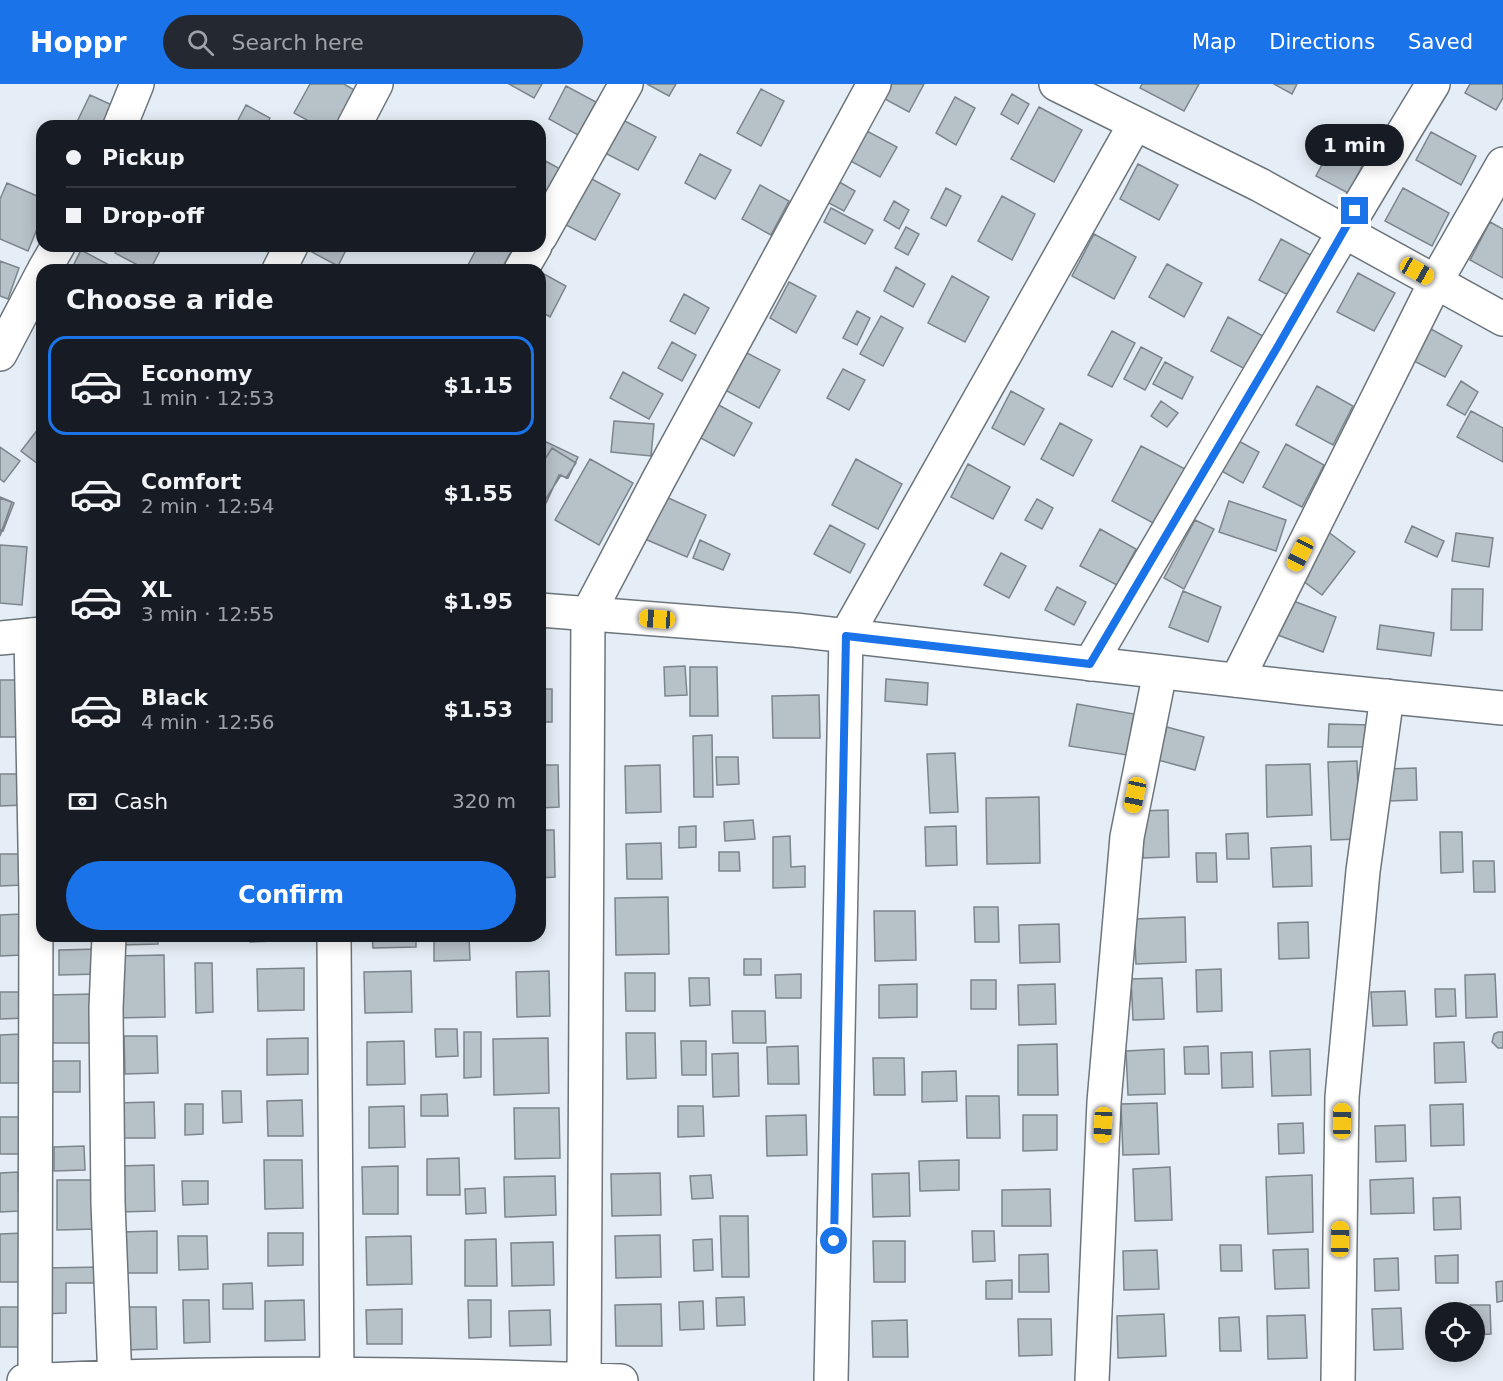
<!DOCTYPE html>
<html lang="en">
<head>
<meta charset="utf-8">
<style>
	body { margin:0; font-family:"DejaVu Sans",sans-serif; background:#242831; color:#f1f3f6; height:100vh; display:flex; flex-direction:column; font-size:22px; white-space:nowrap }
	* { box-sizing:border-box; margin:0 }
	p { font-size:20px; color:#9ea1a6 }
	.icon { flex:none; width:33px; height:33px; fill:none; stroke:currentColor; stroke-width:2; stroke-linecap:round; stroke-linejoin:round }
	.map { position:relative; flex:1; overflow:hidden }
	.details { position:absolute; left:36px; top:180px; width:510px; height:678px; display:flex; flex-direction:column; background:#171b24; border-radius:18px; box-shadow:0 3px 15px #0003 }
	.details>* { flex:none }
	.guide { position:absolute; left:36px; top:36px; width:510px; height:132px; border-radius:18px; box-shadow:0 3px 15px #0003; display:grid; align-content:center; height:132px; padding:0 30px; background:#171b24 }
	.fabs { position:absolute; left:1425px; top:1218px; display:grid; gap:12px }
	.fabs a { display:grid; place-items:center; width:60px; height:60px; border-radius:50%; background:#171b24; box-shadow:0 3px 15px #0003; font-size:30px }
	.end { position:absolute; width:27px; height:27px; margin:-14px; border:8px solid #1a73e8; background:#fff; box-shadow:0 0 0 3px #fff }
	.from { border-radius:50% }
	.bubble { position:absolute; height:42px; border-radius:21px; background:#171b24; box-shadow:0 3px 15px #0003; font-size:20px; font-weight:800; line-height:42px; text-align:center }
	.car { position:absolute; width:18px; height:36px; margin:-18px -9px; border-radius:8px; box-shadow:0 0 4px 2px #0007; background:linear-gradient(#f5c518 24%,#345 0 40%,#f5c518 0 76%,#345 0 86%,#f5c518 0) }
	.guide b { display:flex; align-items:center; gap:21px; height:57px; font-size:22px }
	.guide b+b { border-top:2px solid #363941 }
	.guide i { width:15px; height:15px; background:#f1f3f6 }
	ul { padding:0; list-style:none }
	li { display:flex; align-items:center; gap:18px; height:99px; margin:0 12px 9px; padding:0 18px; border:3px solid transparent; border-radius:18px }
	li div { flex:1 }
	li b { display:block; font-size:22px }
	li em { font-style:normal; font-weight:800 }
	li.on { border-color:#1a73e8 }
	li>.icon { width:54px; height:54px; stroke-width:1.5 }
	h2 { padding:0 30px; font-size:27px; line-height:72px }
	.pay { display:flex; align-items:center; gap:15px; height:66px; padding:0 30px; font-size:22px }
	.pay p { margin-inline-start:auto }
	.cta { display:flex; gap:12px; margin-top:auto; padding:12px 30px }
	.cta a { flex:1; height:69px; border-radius:36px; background:#1a73e8; color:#fff; font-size:24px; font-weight:800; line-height:69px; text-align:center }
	header { display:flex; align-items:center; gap:36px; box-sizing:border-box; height:84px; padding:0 30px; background:#1a73e8; color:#fff }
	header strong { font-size:28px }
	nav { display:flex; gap:33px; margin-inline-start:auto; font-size:21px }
	.search { width:420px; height:54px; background:#242831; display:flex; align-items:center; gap:15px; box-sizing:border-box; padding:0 21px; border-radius:33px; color:#9ea1a6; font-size:22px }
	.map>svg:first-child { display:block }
	.building { fill:#b7c1c8; stroke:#7c858c; stroke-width:1.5 }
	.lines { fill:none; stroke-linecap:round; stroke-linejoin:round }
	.minor-casing { stroke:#6c757c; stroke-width:36 }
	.secondary-casing { stroke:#6c757c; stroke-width:36 }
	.minor { stroke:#fff; stroke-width:33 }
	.secondary { stroke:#fff; stroke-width:33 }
	.route { stroke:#1a73e8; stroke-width:8 }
</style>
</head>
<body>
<header>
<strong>Hoppr</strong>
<div class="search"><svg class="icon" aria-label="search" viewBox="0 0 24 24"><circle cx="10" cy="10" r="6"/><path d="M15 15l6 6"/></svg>Search here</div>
<nav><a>Map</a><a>Directions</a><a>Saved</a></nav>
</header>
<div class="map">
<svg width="1503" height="1297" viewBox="0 0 1503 1297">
	<rect width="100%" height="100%" fill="#e5eef6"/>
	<!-- building -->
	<path class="building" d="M310 0H344L356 7 337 42H318L294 29Z
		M509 0H542L534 14Z
		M647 0H676L669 12Z
		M890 0H924L909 28 883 14Z
		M1142 0H1199L1184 27 1140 4Z
		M1274 0H1297L1292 10Z
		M1470 0H1503V14L1496 26 1465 9Z
		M566 2 596 18 578 51 549 35Z
		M761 5 784 17 761 62 737 49Z
		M1012 10 1029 20 1018 40 1001 30Z
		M90 11 121 25 113 42H75Z
		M955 13 975 24 956 61 936 49Z
		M246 21 270 34 266 42H235Z
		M1039 23 1082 46 1054 98 1011 75Z
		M619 34 656 53 638 86 601 67Z
		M863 45 897 63 880 93 847 75Z
		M1431 48 1476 72 1461 101 1416 76Z
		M1336 54 1368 71 1348 109 1316 92Z
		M700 70 731 86 715 115 685 99Z
		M540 74 562 86 540 123Z
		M1138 80 1178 101 1159 136 1120 115Z
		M590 94 620 110 595 156 566 141Z
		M836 96 855 107 844 127 825 117Z
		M7 99 42 114V133L28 167 0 155V115Z
		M760 101 789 117 771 151 742 135Z
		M946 104 961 112 946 142 931 134Z
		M1403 104 1449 129 1432 162 1385 137Z
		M1002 112 1035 130 1012 176 978 157Z
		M894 117 909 126 899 145 884 136Z
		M831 124 873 146 865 160 824 138Z
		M1490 138 1503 145V194L1470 176Z
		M906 143 919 150 908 171 895 164Z
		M1094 150 1136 173 1114 215 1072 192Z
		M1281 155 1316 174 1294 214 1259 196Z
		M119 162H160L162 163 150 186H147L115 169Z
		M312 162H348L338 182 310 167Z
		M478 162H514L501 186H478L468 181Z
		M81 166 113 183 111 186H71Z
		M0 177 19 184 8 215 0 212Z
		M1167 180 1202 199 1184 233 1149 213Z
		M896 183 925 200 913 223 884 207Z
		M542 189 566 202 550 233 540 227V194Z
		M1358 189 1395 209 1374 247 1337 228Z
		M952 192 989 213 965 258 928 239Z
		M789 198 816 212 796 249 770 234Z
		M684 210 709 224 695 250 670 237Z
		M857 227 870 234 857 261 843 254Z
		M881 232 903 244 883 282 860 270Z
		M1228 233 1263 252 1245 285 1211 267Z
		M1431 245 1462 262 1445 293 1414 277Z
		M1112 247 1135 259 1112 303 1088 291Z
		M672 258 696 271 682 297 658 284Z
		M1141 263 1162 274 1145 306 1124 295Z
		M745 268 780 286 759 324 725 306Z
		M1165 278 1193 293 1182 315 1153 300Z
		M843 285 865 296 849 326 827 314Z
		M623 288 663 310 649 335 610 314Z
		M1461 297 1478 308 1465 331 1447 321Z
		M1317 302 1353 322 1333 361 1296 341Z
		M1011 307 1044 325 1024 361 992 344Z
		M1161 317 1178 329 1167 343 1151 332Z
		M715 319 752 339 734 372 697 352Z
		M1471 327 1503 344V378L1457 353Z
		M614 337 654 340 651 372 611 368Z
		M1060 339 1092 356 1073 392 1041 375Z
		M42 340V383L21 367Z
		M1235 355 1259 368 1243 399 1218 385Z
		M542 356 578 373 568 394 559 391 540 432V360Z
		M1286 360 1324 381 1302 423 1263 403Z
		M1141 362 1187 386 1157 441 1112 417Z
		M0 363 20 377 4 398 0 395Z
		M552 364 576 379 566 394 561 391 540 424V383Z
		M590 375 633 399 599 461 555 436Z
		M856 375 902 400 878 445 832 421Z
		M968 380 1010 403 993 435 951 413Z
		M664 412 706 431 687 473 645 455Z
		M0 413 12 418 0 452Z
		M0 414 14 419 3 447 0 445Z
		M1037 415 1053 424 1042 445 1025 436Z
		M1229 417 1286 436 1276 467 1219 448Z
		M1195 436 1214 445 1184 505 1164 494Z
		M830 441 865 460 850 489 814 470Z
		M1412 442 1444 457 1437 473 1405 458Z
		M1100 445 1136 465 1117 501 1080 482Z
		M1327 447 1355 468 1322 511 1295 491Z
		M1456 449 1493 454 1489 483 1452 477Z
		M700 456 730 470 723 486 693 474Z
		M0 461 27 463 22 521 0 519Z
		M1001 469 1026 482 1009 514 984 501Z
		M1057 503 1086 518 1074 541 1045 526Z
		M1452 505H1483L1482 546H1451Z
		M1183 507 1221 523 1208 558 1169 543Z
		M1288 515 1336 533 1323 568 1275 550Z
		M1380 541 1434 549 1431 572 1377 565Z
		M685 582 687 611 665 612 664 583Z
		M690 583H717L718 632H690Z
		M886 595 928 599 927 621 885 617Z
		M0 596H20L22 653H0Z
		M540 605H552V638H540Z
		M819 611 820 654H773L772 612Z
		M1077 620 1134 630 1127 671 1069 662Z
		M1329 640 1371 641V663H1328Z
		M1167 643 1204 653 1195 686 1158 676Z
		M712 651 713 713H694L693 652Z
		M955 669 958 728 930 729 927 670Z
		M716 673H738L739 700 717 701Z
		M1357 677 1360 755 1331 756 1328 678Z
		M1310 680 1312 731 1267 733 1266 681Z
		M540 681H558L559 723 540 724Z
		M660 681 661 728 626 729 625 682Z
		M1416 684 1417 716 1388 717 1387 685Z
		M0 690H23L24 721 0 722Z
		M1039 713 1040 779 987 780 986 714Z
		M1168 726 1169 773 1143 774 1141 727Z
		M753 736 755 755 725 757 724 738Z
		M696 742V763L679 764V743Z
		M956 742 957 781 926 782 925 743Z
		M540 746H554L555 793 540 794Z
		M1440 748H1462L1463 788 1441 789Z
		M1248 749 1249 775H1227L1226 750Z
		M790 752 791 783 805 782V803L773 804V753Z
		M661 759 662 795H627L626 760Z
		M1311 762 1312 802 1273 803 1271 764Z
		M719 768H739L740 787H719Z
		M1196 769H1216L1217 798H1197Z
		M0 770H21L22 801 0 802Z
		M1473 777H1494L1495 808H1474Z
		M668 813 669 870 616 871 615 814Z
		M974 823H998L999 858H975Z
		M874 827H915L916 876 875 877Z
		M22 830V871L0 872V831Z
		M1185 833 1186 878 1136 880 1134 835Z
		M1308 838 1309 874 1279 875 1278 839Z
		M1059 840 1060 878 1020 879 1019 841Z
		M122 852H157L158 860 122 861Z
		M249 852H303V856L250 858Z
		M372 852H416V863L373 864Z
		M434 852H469L470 876 434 877Z
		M98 865 99 890 59 891V866Z
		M164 871 165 933 115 934 114 872Z
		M744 875H761V891H744Z
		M195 879H212L213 928 196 929Z
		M304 884V926L258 927 257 885Z
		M1221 885 1222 927 1197 928 1196 886Z
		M411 887 412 928 365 929 364 888Z
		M549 887 550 932 517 933 516 888Z
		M625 889H655V927H626Z
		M801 890V914H776L775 891Z
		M1495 890 1497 933 1466 934 1465 891Z
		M689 894H709L710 921 690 922Z
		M1162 894 1164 935 1133 936 1131 895Z
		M971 896H996V925H971Z
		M917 900V933L879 934V901Z
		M1055 900 1056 940 1019 941 1018 901Z
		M1435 905H1455L1456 932 1436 933Z
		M1405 907 1407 941 1373 942 1371 908Z
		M0 908H25L26 934 0 935Z
		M94 910 95 959H47L46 911Z
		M732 927H765L766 959H733Z
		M435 945H457L458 972 436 973Z
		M464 948H481V993L464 994Z
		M1498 948H1503V964H1498L1492 958 1494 950Z
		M626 949H655L656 994 627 995Z
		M22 950 23 999H0V951Z
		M124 952H157L158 989 125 990Z
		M308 954V990L267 991V955Z
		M548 954 549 1009 494 1011 493 955Z
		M404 957 405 1000 367 1001V958Z
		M681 957H706V991H682Z
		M1464 958 1466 998 1435 999 1434 959Z
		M1057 960 1058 1011H1018V961Z
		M798 962 799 1000H768L767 963Z
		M1208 962 1209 990H1185L1184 963Z
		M1164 965 1165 1010 1128 1011 1126 967Z
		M1310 965 1311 1011 1272 1012 1270 967Z
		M1252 968 1253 1003 1222 1004 1221 969Z
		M738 969 739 1012 713 1013 712 970Z
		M873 974H904L905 1011H874Z
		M50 977H80V1008H50Z
		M956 987 957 1017 922 1018V988Z
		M222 1007H241L242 1038 223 1039Z
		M447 1010 448 1032H421V1011Z
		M966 1012H999L1000 1054H967Z
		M302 1016 303 1052H268L267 1017Z
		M154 1018 155 1054H116L115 1019Z
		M1157 1019 1159 1070 1123 1071 1121 1020Z
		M185 1020H203V1050L185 1051Z
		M1463 1020 1464 1061 1431 1062 1430 1021Z
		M404 1022 405 1063 369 1064V1023Z
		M678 1022H703L704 1052 678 1053Z
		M514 1024H559L560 1074 515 1075Z
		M806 1031 807 1071 767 1072 766 1032Z
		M1023 1031H1057V1066L1023 1067Z
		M0 1033H20L21 1070H0Z
		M1303 1039 1304 1069 1279 1070 1278 1040Z
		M1405 1041 1406 1077 1376 1078 1375 1042Z
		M84 1062 85 1086 54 1087V1063Z
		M459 1074 460 1111H427V1075Z
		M264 1076H302L303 1124 265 1125Z
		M959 1076V1106L920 1107 919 1077Z
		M154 1081 155 1127 120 1128 119 1082Z
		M398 1082V1130H363L362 1083Z
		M1170 1083 1172 1136 1135 1137 1133 1085Z
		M18 1088 19 1127 0 1128V1089Z
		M660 1089 661 1131 612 1132 611 1090Z
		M909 1089 910 1132 873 1133 872 1090Z
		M711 1091 713 1114 692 1115 690 1092Z
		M1312 1091 1313 1148 1268 1150 1266 1093Z
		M555 1092 556 1131 505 1133 504 1093Z
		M1413 1094 1414 1129 1371 1130 1370 1096Z
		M57 1096H96L97 1145 57 1146Z
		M182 1097H208V1120L183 1121Z
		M485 1104 486 1129 466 1130 465 1105Z
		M1050 1105 1051 1142H1002V1106Z
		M1460 1113 1461 1145 1434 1146 1433 1114Z
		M720 1132H748L749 1193H722Z
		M157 1147V1189H123L122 1148Z
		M972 1147H994L995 1177 973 1178Z
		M23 1149 24 1198H0V1150Z
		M268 1149H303V1181L268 1182Z
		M660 1151 661 1193 616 1194 615 1152Z
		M178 1152H207L208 1185 179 1186Z
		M411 1152 412 1200 367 1201 366 1153Z
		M496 1155 497 1202H465V1156Z
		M712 1155 713 1186 694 1187 693 1156Z
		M873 1157H905V1198H874Z
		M553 1158 554 1201 512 1202 511 1159Z
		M1220 1161H1241L1242 1187H1221Z
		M1308 1165 1309 1204 1275 1205 1273 1166Z
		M1157 1166 1159 1205 1124 1206 1123 1167Z
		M1048 1170 1049 1208H1019V1171Z
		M1458 1171V1199H1436L1435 1172Z
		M1398 1174 1399 1206 1375 1207 1374 1175Z
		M103 1183V1199H66V1229L42 1230V1184Z
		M1012 1196V1215H986V1197Z
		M1503 1197V1217L1497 1218 1496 1198Z
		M252 1199 253 1225H223V1200Z
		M744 1213 745 1241 717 1242 716 1214Z
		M183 1216H209L210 1258 184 1259Z
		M304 1216 305 1256 265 1257V1217Z
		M468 1216H491V1253L469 1254Z
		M703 1217 704 1245 680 1246 679 1218Z
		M661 1220 662 1262H616L615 1221Z
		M1470 1221H1490L1491 1250 1474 1251V1228H1471Z
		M0 1223H23L24 1263H0Z
		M124 1223H156L157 1265 124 1266Z
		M1401 1224 1403 1265 1374 1266 1372 1225Z
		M402 1225V1260H367L366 1226Z
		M550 1226 551 1261 510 1262 509 1227Z
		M1164 1230 1166 1272 1118 1274 1117 1232Z
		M1305 1231 1307 1274 1268 1275 1267 1232Z
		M1239 1233 1241 1267H1220L1219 1234Z
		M1018 1235H1051L1052 1271 1019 1272Z
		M907 1236 908 1273H873L872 1237Z"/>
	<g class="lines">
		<!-- minor casing -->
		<g class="minor-casing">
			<path id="minor" d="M1056 0 1260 101 1503 235
				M120 42 137 0
				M354 42 376 0
				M540 153 626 0
				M44 186 58 162
				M279 186 291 162
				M521 186 535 162
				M0 270 42 190
				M31 551 36 812 35 1296
				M1090 580C1204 386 1316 191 1433 0
				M1237 596 1436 197 1503 80
				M109 852 106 924 108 1119 115 1297
				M334 852 337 1297
				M24 1297C223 1287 422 1289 621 1297
				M584 1297 588 530 659 395 874 0
				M831 1297 846 552 1135 40
				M1092 1297 1104 1018 1127 753 1160 588
				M1338 1297 1342 1013 1363 787 1387 612"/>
		</g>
		<!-- secondary casing -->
		<g class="secondary-casing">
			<path id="secondary" d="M540 526 795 546 1304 604 1503 624
				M0 554 42 550"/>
		</g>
		<!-- minor -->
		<use href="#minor" class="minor"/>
		<!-- secondary -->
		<use href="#secondary" class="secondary"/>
	</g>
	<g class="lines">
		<!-- route -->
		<path class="route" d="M834 1157 846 552 1090 580 1278 262 1355 127"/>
	</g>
</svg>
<div class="fabs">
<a><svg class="icon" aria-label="locate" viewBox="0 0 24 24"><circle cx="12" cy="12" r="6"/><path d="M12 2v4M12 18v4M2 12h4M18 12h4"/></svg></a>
</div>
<i class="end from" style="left:834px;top:1157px"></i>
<i class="end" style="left:1355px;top:127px"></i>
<div class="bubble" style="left:1305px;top:40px;width:99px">1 min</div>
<i class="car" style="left:1417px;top:187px;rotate:119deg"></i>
<i class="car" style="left:1300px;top:470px;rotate:207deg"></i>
<i class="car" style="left:657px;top:535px;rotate:274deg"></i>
<i class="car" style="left:1135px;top:711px;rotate:192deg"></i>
<i class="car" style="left:1342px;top:1037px;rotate:1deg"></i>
<i class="car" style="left:1103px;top:1041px;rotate:183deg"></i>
<i class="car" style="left:1340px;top:1155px;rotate:1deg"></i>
<div class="guide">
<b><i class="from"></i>Pickup</b>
<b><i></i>Drop-off</b>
</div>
<section class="details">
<h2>Choose a ride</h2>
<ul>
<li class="on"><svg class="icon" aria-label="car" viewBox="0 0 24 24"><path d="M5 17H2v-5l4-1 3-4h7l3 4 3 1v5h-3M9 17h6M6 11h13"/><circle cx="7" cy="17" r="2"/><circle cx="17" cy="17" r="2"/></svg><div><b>Economy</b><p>1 min · 12:53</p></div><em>$1.15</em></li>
<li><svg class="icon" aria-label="car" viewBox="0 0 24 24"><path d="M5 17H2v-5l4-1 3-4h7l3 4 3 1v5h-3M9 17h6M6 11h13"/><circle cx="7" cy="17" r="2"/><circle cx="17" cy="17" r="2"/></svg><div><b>Comfort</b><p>2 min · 12:54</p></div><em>$1.55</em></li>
<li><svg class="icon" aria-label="car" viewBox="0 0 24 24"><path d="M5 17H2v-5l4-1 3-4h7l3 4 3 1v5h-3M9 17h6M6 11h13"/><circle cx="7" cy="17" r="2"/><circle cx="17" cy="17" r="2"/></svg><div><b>XL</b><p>3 min · 12:55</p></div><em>$1.95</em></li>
<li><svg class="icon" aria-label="car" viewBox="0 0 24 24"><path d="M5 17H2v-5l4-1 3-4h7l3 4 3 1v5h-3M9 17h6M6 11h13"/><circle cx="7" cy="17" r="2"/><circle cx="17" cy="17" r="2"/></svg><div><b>Black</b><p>4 min · 12:56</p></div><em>$1.53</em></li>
</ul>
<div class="pay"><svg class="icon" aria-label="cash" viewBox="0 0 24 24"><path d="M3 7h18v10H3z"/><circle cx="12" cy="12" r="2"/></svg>Cash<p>320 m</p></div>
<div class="cta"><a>Confirm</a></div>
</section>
</div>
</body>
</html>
